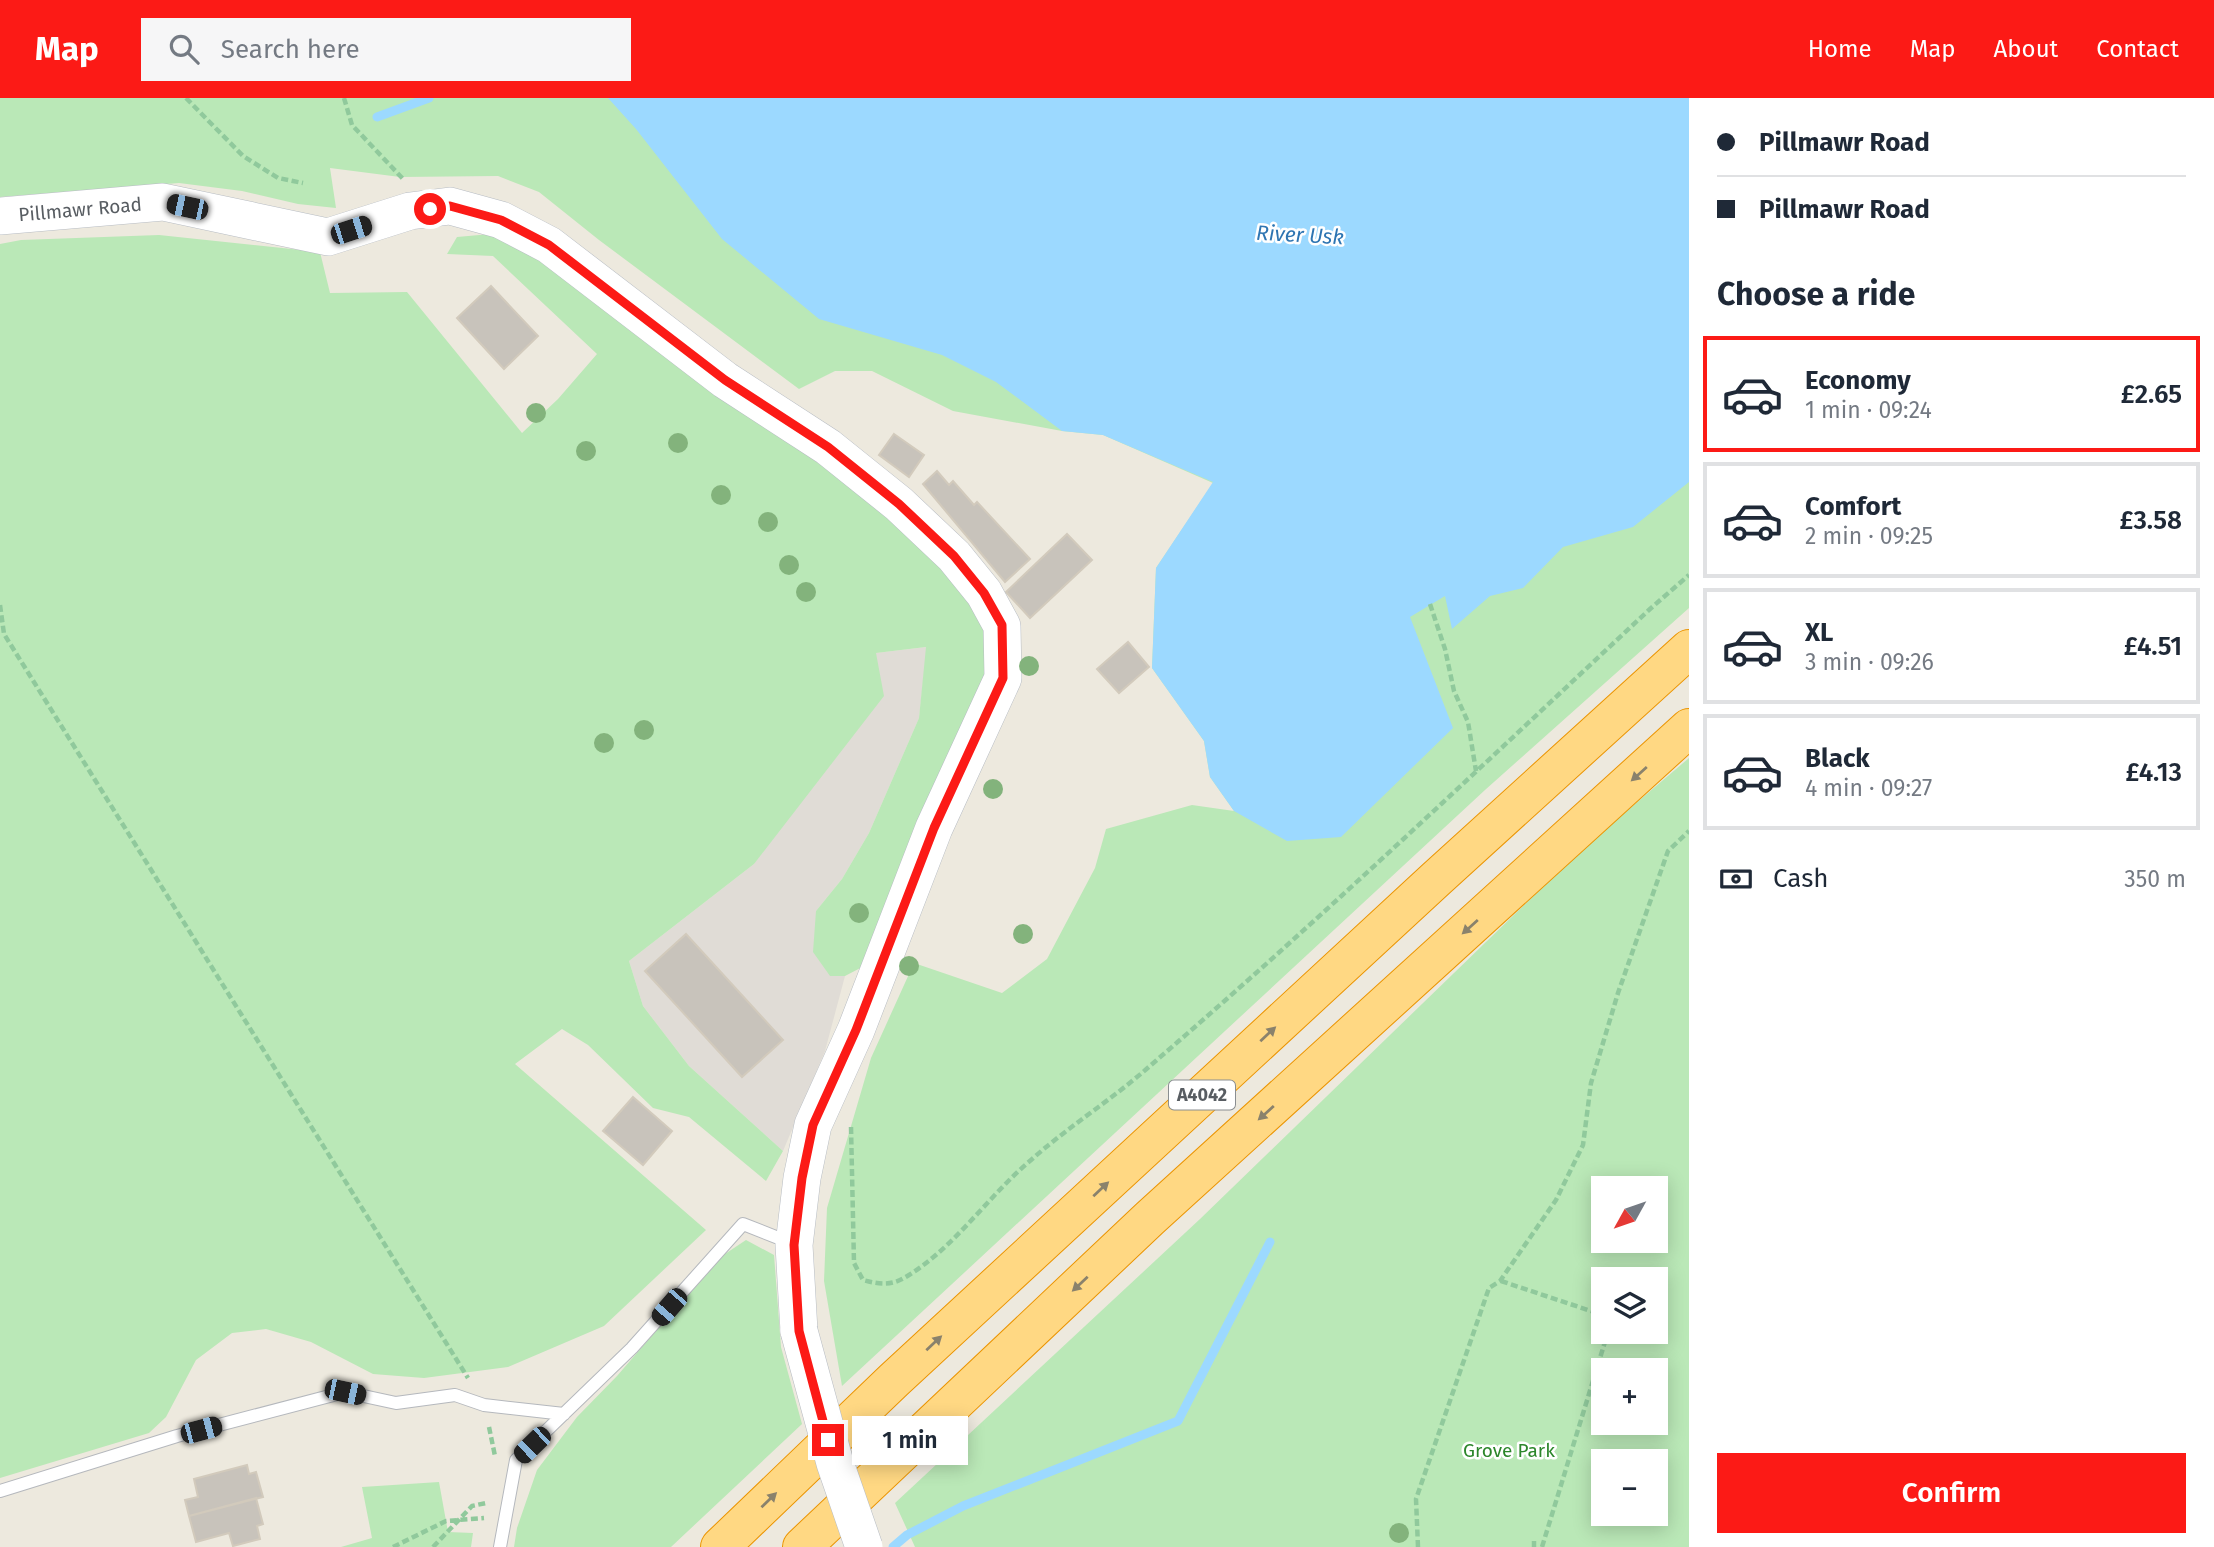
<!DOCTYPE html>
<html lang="en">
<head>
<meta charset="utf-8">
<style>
	body { margin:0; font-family:"Fira Sans",sans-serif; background:#f6f6f7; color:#1f2937; height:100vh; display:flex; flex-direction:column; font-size:26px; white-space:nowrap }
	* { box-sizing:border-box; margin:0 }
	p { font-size:23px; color:#747a83 }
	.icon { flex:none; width:38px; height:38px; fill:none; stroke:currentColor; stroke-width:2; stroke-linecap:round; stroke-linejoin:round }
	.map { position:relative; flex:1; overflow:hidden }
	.side { display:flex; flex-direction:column; background:#fff; width:525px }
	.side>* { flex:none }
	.guide { display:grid; align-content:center; height:154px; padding:0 28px; background:#fff }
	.needle { width:46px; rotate:230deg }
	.fabs { position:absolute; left:1591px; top:1078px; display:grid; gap:14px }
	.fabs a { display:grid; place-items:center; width:77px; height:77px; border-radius:0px; background:#fff; box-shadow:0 4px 18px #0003; font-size:35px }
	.end { position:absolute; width:32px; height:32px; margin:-16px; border:9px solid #fc1a16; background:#fff; box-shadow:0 0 0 4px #fff }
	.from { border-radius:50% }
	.bubble { position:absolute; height:49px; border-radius:0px; background:#fff; box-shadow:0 4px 18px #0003; font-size:23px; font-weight:600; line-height:49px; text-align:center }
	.car { position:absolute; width:21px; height:42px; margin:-21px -10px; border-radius:9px; box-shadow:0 0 5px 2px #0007; background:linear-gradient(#222 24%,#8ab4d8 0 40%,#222 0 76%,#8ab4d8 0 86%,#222 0) }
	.guide b { display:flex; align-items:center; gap:24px; height:66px; font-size:26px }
	.guide b+b { border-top:2px solid #e0e1e3 }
	.guide i { width:18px; height:18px; background:#1f2937 }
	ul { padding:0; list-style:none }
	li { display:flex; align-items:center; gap:21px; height:116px; margin:0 14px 10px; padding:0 14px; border:4px solid #e0e1e3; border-radius:0px }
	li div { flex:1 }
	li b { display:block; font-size:26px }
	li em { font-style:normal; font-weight:600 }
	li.current { border-color:#fc1a16 }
	li>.icon { width:63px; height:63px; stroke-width:1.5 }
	h2 { padding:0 28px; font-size:32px; line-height:84px }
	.pay { display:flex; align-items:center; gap:18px; height:77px; padding:0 28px; font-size:26px }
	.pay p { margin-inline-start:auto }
	.button { display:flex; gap:14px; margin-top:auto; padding:14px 28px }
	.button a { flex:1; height:80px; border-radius:0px; background:#fc1a16; color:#fff; font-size:28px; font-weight:600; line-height:80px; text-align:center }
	header { display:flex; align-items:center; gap:42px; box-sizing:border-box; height:98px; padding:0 35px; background:#fc1a16; color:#fff }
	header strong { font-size:33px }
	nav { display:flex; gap:38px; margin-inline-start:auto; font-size:24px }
	.search { width:490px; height:63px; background:#f6f6f7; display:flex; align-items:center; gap:18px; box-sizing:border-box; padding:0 24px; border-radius:0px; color:#747a83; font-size:26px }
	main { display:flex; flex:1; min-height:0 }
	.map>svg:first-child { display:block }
	.industrial { fill:#e0dcd6 }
	.green { fill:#bae8b7; fill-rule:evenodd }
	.water { fill:#9cd9ff }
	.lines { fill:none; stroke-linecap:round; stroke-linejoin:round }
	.stream { stroke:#9cd9ff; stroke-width:9 }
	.building { fill:#c8c3bb; stroke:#d2cabc; stroke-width:2 }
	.lane-casing { stroke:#b5b8bd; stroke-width:14 }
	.secondary-casing { stroke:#b7bcc3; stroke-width:38 }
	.highway-casing { stroke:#eb9400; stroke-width:40 }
	.path { stroke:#90c99c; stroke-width:4.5; stroke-dasharray:7 3.5; stroke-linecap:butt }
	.lane { stroke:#fff; stroke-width:12 }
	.secondary { stroke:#fff; stroke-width:37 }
	.highway { stroke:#ffd883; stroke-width:38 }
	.secondary-bridge-casing { stroke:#b7bcc3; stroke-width:38; stroke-linecap:butt }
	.secondary-bridge { stroke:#fff; stroke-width:37 }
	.tree { fill:#83b37c }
	.oneway { fill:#8a826c }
	.route { stroke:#fc1a16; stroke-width:9 }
	.labels { text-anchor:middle; stroke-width:5; stroke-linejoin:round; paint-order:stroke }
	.shield { fill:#fff; stroke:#8a8e91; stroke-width:2 }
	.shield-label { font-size:18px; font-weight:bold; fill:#585d62 }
	.street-label { font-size:19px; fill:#585d62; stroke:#fff }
	.park-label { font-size:19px; fill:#2c862b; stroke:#fff }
	.water-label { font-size:21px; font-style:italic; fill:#2e75b2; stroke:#fff }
</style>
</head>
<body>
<header>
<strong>Map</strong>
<div class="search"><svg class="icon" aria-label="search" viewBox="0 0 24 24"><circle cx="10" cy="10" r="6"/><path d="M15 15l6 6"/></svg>Search here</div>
<nav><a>Home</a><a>Map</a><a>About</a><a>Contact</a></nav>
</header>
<main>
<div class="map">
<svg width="1689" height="1449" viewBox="0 0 1689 1449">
	<rect width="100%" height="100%" fill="#ede9de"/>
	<!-- industrial -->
	<path class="industrial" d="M927 549 919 620 869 735 842 781 816 813 830 877 845 878 825 953 783 1053 689 968 643 908 629 863 754 766 876 555Z"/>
	<!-- green -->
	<path class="green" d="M0 0H723L1420 512 1689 333V510L1485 692 842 1288 824 1183 827 1110 871 960 914 865 1002 895 1047 861 1095 770 1106 731 1192 707 1234 713 1210 679 1204 643 1152 570 1156 470 1213 385 1103 337 1062 333 953 313 872 273H835L799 291 599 142 539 94 498 78 400 79 330 70 336 110 298 106 242 93 179 85 0 99Z
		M502 135 727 301 888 414 968 500 986 532 990 583 868 866 845 878H830L813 854 816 813 842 781 869 735 919 620 926 549 876 555 884 598 754 766 629 863 643 908 689 968 783 1053 766 1083 689 1019 653 1010 588 947 562 931 515 966 706 1132 604 1228 508 1269 424 1280 373 1276 311 1244 266 1231 232 1235 196 1262 166 1319 149 1335 0 1380V146L21 142 159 137 320 154 330 195 407 194 522 335 558 301 597 256 493 158 447 156 457 139Z
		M1689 660V1449H915L895 1405 1200 1121 1581 752ZM1603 1090H1656V1143H1603ZM1603 1181H1656V1234H1603ZM1603 1272H1656V1325H1603ZM1603 1363H1656V1416H1603Z
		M746 1142 774 1157 781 1249 802 1326 671 1449H514L517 1430 537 1372 577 1319 617 1278 719 1160Z
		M439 1384 448 1434 473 1435 471 1449H341L372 1440 362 1389Z"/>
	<!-- water -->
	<path class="water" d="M608 0H1689V384L1633 429 1563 449 1523 490 1490 498 1452 531 1445 498 1410 519 1453 630 1341 739 1287 743 1234 713 1210 679 1204 643 1152 570 1156 470 1213 384 1103 337 1062 333 996 284 942 257 819 221 722 141 636 31Z"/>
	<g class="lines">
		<!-- stream -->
		<path class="stream" d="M377 19 429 0
			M893 1449 907 1437 963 1408 1178 1323 1270 1144"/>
	</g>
	<!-- building -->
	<path class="building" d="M491 188 538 238 504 271 457 220Z
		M894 336 924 357 909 379 879 357Z
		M937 373 949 387 953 383 974 407 977 404 1030 461 1005 484 923 386Z
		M1067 436 1092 462 1030 520 1006 494Z
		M1128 544 1149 569 1119 595 1097 571Z
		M686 836 783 942 742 979 645 873Z
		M633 999 672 1033 643 1067 603 1033Z
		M247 1367 249 1376 256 1374 263 1399 189 1418 185 1402 198 1399 194 1381Z
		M256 1400 263 1426 257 1428 260 1441 233 1448 229 1435 196 1444 189 1418Z"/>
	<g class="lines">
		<!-- lane casing -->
		<g class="lane-casing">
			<path id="lane" d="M0 1393 177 1338 345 1294 396 1305 455 1297 484 1307 564 1316
				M500 1449 516 1362 632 1250 743 1126 791 1145"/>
		</g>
		<!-- secondary casing -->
		<g class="secondary-casing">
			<path id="secondary" d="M0 118 163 104 328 139 410 113 450 108 501 122 549 147 725 282 828 349 899 406 954 458 984 495 1002 528 1003 580 934 730 856 932 813 1027 802 1080 794 1147 799 1233"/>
		</g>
		<!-- highway casing -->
		<g class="highway-casing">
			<path id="highway" d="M720 1449 894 1282 1436 781 1689 551
				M802 1449 1150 1120 1689 630"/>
		</g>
		<!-- path -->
		<path class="path" d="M186 0 243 58 278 80 303 85
			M344 0 352 27 404 82
			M1430 506 1445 551 1454 593 1468 624 1476 673
			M0 507 4 536 468 1280
			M851 1029 854 1165 863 1182C878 1186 890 1188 904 1180 954 1151 987 1099 1031 1062 1069 1028 1113 1001 1151 967 1322 820 1485 665 1650 511L1689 477
			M1501 1183 1603 1217
			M489 1329 495 1358
			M393 1449 446 1423 484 1420
			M433 1449 472 1408 486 1405
			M1418 1449 1416 1401 1489 1190 1500 1183 1556 1102 1583 1047 1591 985 1618 895 1668 753 1689 733
			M1534 1449V1443
			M1542 1449 1608 1234"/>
		<!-- lane -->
		<use href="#lane" class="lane"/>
		<!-- secondary -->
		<use href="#secondary" class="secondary"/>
		<!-- highway -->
		<use href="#highway" class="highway"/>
		<!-- secondary-bridge casing -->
		<g class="secondary-bridge-casing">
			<path id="secondary-bridge" d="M799 1233 835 1365 864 1449"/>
		</g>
		<!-- secondary-bridge -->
		<use href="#secondary-bridge" class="secondary-bridge"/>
	</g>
	<!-- trees -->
	<g class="tree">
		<circle cx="536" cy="315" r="10"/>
		<circle cx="678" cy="345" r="10"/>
		<circle cx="586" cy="353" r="10"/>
		<circle cx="721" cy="397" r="10"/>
		<circle cx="768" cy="424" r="10"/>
		<circle cx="789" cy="467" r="10"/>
		<circle cx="806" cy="494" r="10"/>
		<circle cx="1029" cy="568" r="10"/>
		<circle cx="644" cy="632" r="10"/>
		<circle cx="604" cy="645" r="10"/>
		<circle cx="993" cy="691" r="10"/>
		<circle cx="859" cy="815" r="10"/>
		<circle cx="1023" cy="836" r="10"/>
		<circle cx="909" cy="868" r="10"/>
		<circle cx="1399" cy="1435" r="10"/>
	</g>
	<!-- one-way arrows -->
	<defs><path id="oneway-solid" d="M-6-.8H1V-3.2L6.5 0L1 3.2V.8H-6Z" transform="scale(1.75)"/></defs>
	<g class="oneway">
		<use href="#oneway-solid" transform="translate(1639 676) rotate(138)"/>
		<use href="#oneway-solid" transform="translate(1470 829) rotate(138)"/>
		<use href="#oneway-solid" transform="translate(1268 936) rotate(-43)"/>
		<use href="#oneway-solid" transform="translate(1266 1015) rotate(138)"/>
		<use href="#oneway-solid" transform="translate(1101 1091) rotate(-43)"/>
		<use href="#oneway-solid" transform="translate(1080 1186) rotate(137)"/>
		<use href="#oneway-solid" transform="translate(934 1245) rotate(-43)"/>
		<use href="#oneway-solid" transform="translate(769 1402) rotate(-44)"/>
	</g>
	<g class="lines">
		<!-- route -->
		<path class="route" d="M430 111 450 108 501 122 549 147 725 282 828 349 899 406 954 458 984 495 1002 527 1003 580 934 730 856 932 813 1027 802 1080 794 1147 799 1233 828 1342"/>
	</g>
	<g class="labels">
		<!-- shield labels -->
		<rect class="shield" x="1169" y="982.5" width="66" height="29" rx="5"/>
		<g class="shield-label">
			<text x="1202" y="1003">A4042</text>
		</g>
		<!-- street labels -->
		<g class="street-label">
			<text transform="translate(80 111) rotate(-5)" y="7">Pillmawr Road</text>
		</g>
		<!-- park labels -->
		<g class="park-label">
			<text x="1509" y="1359">Grove Park</text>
		</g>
		<!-- water labels -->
		<g class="water-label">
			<text transform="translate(1300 137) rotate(3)" y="7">River Usk</text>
		</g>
	</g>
</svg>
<div class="fabs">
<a><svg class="needle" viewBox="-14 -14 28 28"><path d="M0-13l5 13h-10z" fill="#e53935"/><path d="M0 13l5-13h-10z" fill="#747a83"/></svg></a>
<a><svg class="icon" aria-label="layers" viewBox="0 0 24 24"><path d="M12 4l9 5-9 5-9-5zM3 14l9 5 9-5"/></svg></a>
<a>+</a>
<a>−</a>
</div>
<i class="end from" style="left:430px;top:111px"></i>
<i class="end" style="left:828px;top:1342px"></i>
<div class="bubble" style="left:852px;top:1318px;width:116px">1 min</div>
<i class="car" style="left:187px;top:109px;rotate:282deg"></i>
<i class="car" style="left:351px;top:132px;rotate:72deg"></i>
<i class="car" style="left:669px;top:1209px;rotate:221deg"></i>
<i class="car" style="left:345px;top:1294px;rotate:102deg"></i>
<i class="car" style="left:201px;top:1332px;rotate:75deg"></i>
<i class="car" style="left:532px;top:1347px;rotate:226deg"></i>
</div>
<section class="side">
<div class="guide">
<b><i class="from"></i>Pillmawr Road</b>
<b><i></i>Pillmawr Road</b>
</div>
<h2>Choose a ride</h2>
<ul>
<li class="current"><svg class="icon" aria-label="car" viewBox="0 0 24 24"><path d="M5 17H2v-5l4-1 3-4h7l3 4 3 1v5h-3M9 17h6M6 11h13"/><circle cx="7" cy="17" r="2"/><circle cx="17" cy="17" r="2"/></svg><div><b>Economy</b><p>1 min · 09:24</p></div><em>£2.65</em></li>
<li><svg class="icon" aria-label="car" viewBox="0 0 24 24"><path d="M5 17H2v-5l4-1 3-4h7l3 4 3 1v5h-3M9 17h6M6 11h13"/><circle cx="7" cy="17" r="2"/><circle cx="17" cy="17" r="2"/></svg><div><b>Comfort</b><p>2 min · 09:25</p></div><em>£3.58</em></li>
<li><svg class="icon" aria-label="car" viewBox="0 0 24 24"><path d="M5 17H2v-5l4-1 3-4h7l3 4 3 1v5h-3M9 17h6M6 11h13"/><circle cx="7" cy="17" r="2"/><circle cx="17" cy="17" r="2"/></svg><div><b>XL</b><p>3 min · 09:26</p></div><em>£4.51</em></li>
<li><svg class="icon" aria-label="car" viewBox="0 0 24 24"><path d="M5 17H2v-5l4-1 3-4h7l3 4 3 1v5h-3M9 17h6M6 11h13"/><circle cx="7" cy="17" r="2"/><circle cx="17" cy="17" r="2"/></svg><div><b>Black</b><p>4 min · 09:27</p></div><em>£4.13</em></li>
</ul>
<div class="pay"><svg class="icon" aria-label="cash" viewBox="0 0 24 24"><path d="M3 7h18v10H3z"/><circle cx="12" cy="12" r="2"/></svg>Cash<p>350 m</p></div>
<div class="button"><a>Confirm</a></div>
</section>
</main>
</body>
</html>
